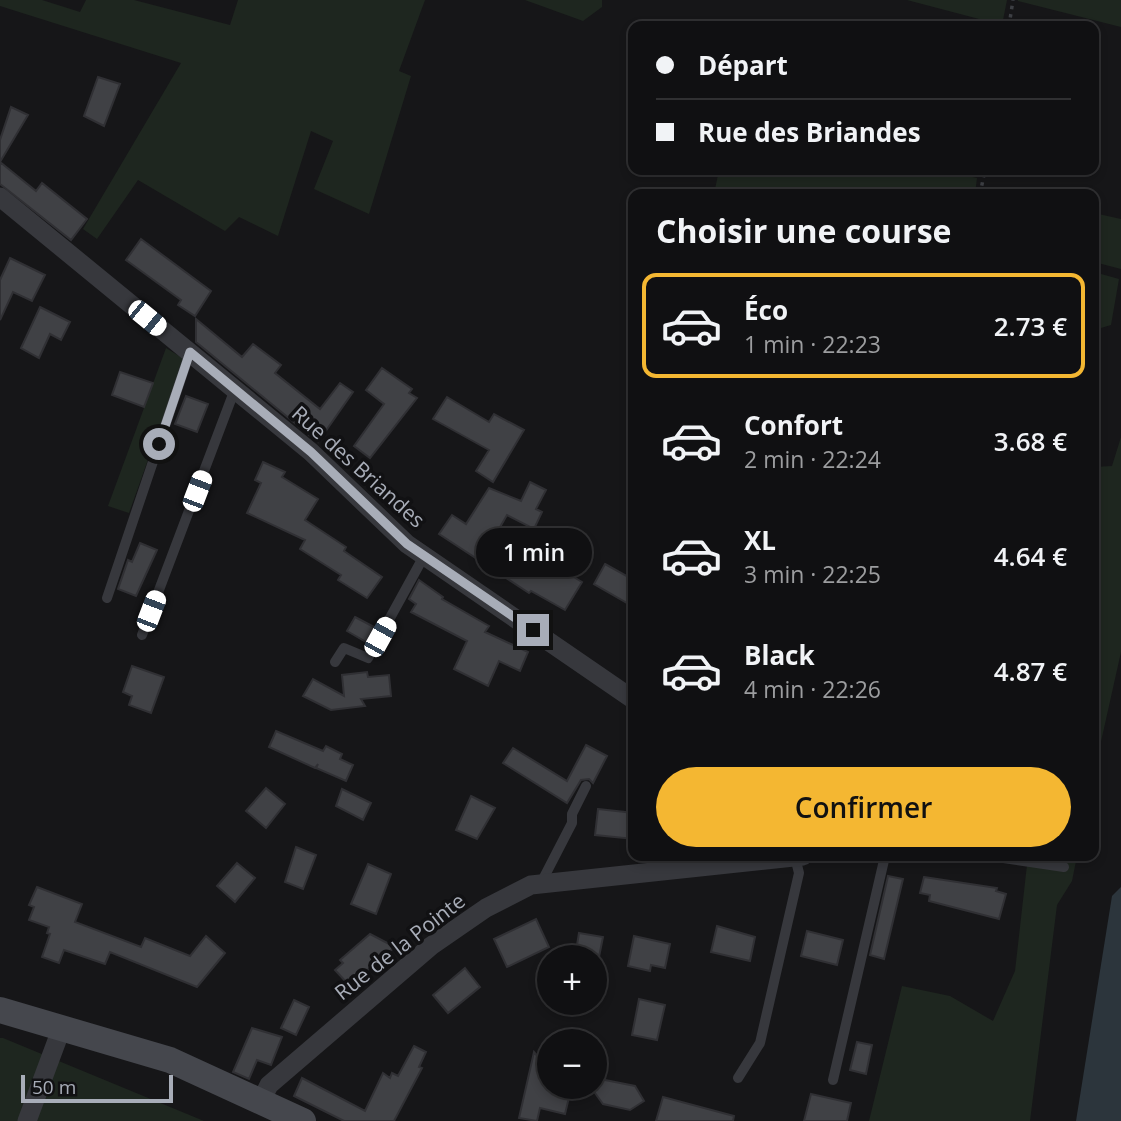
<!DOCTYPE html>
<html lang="fr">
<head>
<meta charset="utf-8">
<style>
	body { margin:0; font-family:"Open Sans",sans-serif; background:#1e1e20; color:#f1f3f6; height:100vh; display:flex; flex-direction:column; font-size:26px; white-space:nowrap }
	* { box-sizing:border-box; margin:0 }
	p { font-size:23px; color:#9c9d9f }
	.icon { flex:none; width:38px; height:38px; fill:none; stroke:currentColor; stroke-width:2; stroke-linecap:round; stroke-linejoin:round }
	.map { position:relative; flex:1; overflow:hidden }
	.side { position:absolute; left:628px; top:189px; width:471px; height:672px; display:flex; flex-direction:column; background:#101012; border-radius:14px; box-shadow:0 4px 10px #0003,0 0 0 2px #303032 }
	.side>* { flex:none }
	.banner { position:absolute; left:628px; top:21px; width:471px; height:154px; border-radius:14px; box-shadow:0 4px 10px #0003,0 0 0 2px #303032; display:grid; align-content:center; height:154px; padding:0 28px; background:#101012 }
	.tools { position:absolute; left:537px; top:945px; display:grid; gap:14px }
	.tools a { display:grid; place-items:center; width:70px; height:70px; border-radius:50%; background:#101012; box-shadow:0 4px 10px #0003,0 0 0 2px #303032; font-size:35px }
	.scale { position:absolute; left:21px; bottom:18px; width:152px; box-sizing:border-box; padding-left:7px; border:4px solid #a8adb8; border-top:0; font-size:19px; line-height:24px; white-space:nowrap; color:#a8adb8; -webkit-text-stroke:5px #111113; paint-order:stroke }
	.end { position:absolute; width:32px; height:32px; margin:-16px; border:9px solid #a8adb8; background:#111; box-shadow:0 0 0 4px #111 }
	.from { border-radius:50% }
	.bubble { position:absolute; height:49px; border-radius:24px; background:#101012; box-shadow:0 4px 10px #0003,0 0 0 2px #303032; font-size:23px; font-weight:600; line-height:49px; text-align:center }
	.car { position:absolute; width:21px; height:42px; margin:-21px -10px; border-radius:9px; box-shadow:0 0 5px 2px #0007; background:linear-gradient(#fff 24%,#345 0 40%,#fff 0 76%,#345 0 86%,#fff 0) }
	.banner b { display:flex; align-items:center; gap:24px; height:66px; font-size:26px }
	.banner b+b { border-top:2px solid #303032 }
	.banner i { width:18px; height:18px; background:#f1f3f6 }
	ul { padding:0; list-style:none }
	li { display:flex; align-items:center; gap:21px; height:105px; margin:0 14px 10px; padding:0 14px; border:4px solid transparent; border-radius:14px }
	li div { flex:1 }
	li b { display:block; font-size:26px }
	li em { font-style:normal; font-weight:600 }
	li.on { border-color:#f4b732 }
	li>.icon { width:63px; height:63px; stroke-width:1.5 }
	h2 { padding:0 28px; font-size:32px; line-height:84px }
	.action { display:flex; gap:14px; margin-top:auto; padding:14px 28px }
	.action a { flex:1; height:80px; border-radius:42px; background:#f4b732; color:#111; font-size:28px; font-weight:600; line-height:80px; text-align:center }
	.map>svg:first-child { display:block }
	.green { fill:#1e261f }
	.water { fill:#2c353c }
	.building { fill:#404145; stroke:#303034; stroke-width:2 }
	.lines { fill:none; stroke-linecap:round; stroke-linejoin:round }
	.path { stroke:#3d3f44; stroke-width:3.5; stroke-dasharray:3.5 5; stroke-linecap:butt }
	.service { stroke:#37383d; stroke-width:10 }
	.minor { stroke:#37383d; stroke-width:19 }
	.secondary { stroke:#45474d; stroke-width:26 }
	.route { stroke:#a8adb8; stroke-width:9 }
	.labels { text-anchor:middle; stroke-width:7; stroke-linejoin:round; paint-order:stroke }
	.street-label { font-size:21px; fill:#a8adb8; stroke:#111113 }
</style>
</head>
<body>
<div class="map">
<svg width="1121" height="1121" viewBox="0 0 1121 1121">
	<rect width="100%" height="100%" fill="#161618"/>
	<!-- green -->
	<path class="green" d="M0 0H42L80 12 86 0H134L230 25 238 0H425L399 71 411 76 369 214 314 189 333 141 311 131 278 236 239 217 225 231 138 180 97 239 83 229 181 63 0 6Z
		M525 0H602V7L583 21Z
		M907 0H1007L1002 25Z
		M1018 0H1121V27L1018 1Z
		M719 170H942L977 178 975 194H714Z
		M1094 213 1121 219V269L1094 262Z
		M1094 272 1119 279 1111 325 1094 330Z
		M166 348 184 359 129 513 108 506Z
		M1121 437V652L1094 773V467L1112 466Z
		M1028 856H1077L1072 881 1057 905 1030 1121H869L902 986 950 996 993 1021 1015 971Z
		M0 1038H3L204 1121H0Z"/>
	<!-- water -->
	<path class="water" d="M1121 887V1121H1076L1112 896Z"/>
	<!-- building -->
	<path class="building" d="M98 77 120 84 104 126 84 116Z
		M11 107 28 115 0 162 36 191 42 183 87 219 71 240 0 184V140Z
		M141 239 211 291 195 316 178 305 181 300 126 260Z
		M10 258 45 275 32 301 13 292 0 320V280Z
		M40 307 70 322 61 340 50 334 39 358 21 348Z
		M196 319 242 357 253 344 281 365 275 373 320 409 340 383 353 392 318 442 196 342Z
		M382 368 412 389 409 393 417 398 370 458 354 446 384 404 366 390Z
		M120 372 153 383 144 407 112 395Z
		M186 396 208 404 197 432 175 424Z
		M447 397 489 422 494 414 524 430 493 482 476 471 489 450 433 419Z
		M263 462 285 472 282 477 318 499 305 520 346 547 344 551 382 577 367 598 338 580 341 575 300 549 305 540 247 513 261 483 255 480Z
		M530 482 546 490 536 509 542 512 534 529 507 515 492 541 541 573 552 555 566 564 562 570 582 582 565 610 531 591 529 593 439 534 452 515 466 524 489 488 521 501Z
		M140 543 157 550 136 596 118 589 128 560 132 562Z
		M605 564 634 580V607L594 584Z
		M419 580 443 597 442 599 489 626 485 632 528 652 520 671 499 661 488 686 454 669 467 641 411 612 416 604 409 599Z
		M355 617 376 628 368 643 347 631Z
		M132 666 164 677 151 713 129 705 132 696 123 692Z
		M367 672 368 677 389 675 391 696 361 699 365 706 331 710 303 696 313 679 344 696 342 675Z
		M276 731 323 751 326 746 342 754 340 759 353 765 346 781 316 768 318 764 315 768 269 747Z
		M586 745 607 756 593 783 589 779 581 780 567 803 503 763 513 748 567 781Z
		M266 788 285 804 266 828 246 811Z
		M342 789 371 803 363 820 336 806Z
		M471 796 495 808 477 839 456 830Z
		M598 809 634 813V839L595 835Z
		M296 847 316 855 303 889 285 882Z
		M237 863 255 878 235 902 217 886Z
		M368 864 391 874 376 914 351 904Z
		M888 876 903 879 884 959 870 955Z
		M924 877 997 888 996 891 1006 894 999 919 929 901 930 895 920 893Z
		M37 887 82 904 75 922 141 947 145 938 190 956 206 936 225 953 197 987 110 952 105 964 64 950 59 963 42 957 50 934 47 933 49 927 29 920 34 907 29 905Z
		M536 919 549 947 507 967 494 939Z
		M717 926 755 937 750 961 711 952Z
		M807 931 843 940 837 965 801 956Z
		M579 933 603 937 599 957H575Z
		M370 934 395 947 357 979 355 977 347 983 335 970 343 963 340 960Z
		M634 936 670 944 665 968 651 965 650 971 628 966Z
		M465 968 480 987 448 1013 433 995Z
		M639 999 665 1005 657 1040 632 1035Z
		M294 1000 309 1007 296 1035 281 1028Z
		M252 1028 282 1037 271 1065 257 1060 249 1079 233 1072Z
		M857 1042 872 1045 866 1074 850 1070Z
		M414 1046 426 1052 419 1067 422 1068 394 1121H344L294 1096 302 1078 365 1111 383 1073 390 1078 392 1073 398 1076Z
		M534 1052 547 1068 543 1083 571 1089 565 1114 540 1108 537 1121 519 1118Z
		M595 1078 635 1086 644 1101 630 1110 603 1104 595 1093Z
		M811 1094 851 1103 847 1121H804Z
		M663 1097 734 1116 733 1121H656Z"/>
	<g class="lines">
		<!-- path -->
		<path class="path" d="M1009 26 1013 0
			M980 194 985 170"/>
		<!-- service -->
		<path class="service" d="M107 598 190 352
			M142 635 235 389
			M335 662 344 648 368 658 424 556
			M990 856 1064 867
			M541 883 572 823V814L586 786
			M738 1078 760 1043 799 873 795 857
			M833 1080 885 856"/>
		<!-- minor -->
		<path class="minor" d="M0 197 311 452 407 544 634 700
			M261 1101 269 1085 431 946 486 908 531 885 803 856
			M27 1121 62 1027"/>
		<!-- secondary -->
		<path class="secondary" d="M0 1010 170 1060 303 1121"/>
	</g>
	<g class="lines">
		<!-- route -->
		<path class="route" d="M159 444 190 352 311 452 407 544 533 630"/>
	</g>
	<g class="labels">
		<!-- street labels -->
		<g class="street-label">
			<text transform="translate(358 467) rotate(42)" y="7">Rue des Briandes</text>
			<text transform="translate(400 947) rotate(-38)" y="7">Rue de la Pointe</text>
		</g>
	</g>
</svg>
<div class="tools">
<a>+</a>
<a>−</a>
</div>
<div class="scale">50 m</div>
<i class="end from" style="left:159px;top:444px"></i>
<i class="end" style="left:533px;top:630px"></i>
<div class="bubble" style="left:476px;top:528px;width:116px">1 min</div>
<i class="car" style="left:147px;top:318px;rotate:129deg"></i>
<i class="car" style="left:197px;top:491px;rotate:21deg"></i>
<i class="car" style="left:151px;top:611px;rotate:21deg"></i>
<i class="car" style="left:380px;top:637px;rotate:29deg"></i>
<div class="banner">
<b><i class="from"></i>Départ</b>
<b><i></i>Rue des Briandes</b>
</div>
<section class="side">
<h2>Choisir une course</h2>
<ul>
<li class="on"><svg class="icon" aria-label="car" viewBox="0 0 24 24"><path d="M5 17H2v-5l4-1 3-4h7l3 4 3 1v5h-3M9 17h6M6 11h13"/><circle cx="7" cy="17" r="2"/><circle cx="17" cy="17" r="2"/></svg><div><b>Éco</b><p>1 min · 22:23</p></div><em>2.73 €</em></li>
<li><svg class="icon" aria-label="car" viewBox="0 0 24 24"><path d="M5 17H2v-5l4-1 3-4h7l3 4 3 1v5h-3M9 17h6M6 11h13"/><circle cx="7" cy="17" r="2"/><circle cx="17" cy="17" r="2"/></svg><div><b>Confort</b><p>2 min · 22:24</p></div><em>3.68 €</em></li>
<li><svg class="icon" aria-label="car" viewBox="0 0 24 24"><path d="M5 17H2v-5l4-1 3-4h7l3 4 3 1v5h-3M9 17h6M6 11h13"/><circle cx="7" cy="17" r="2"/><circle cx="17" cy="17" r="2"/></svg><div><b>XL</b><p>3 min · 22:25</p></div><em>4.64 €</em></li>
<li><svg class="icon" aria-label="car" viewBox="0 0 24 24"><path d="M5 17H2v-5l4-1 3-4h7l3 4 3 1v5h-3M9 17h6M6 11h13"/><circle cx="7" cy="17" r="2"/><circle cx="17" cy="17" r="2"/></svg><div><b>Black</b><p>4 min · 22:26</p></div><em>4.87 €</em></li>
</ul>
<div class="action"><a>Confirmer</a></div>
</section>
</div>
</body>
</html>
